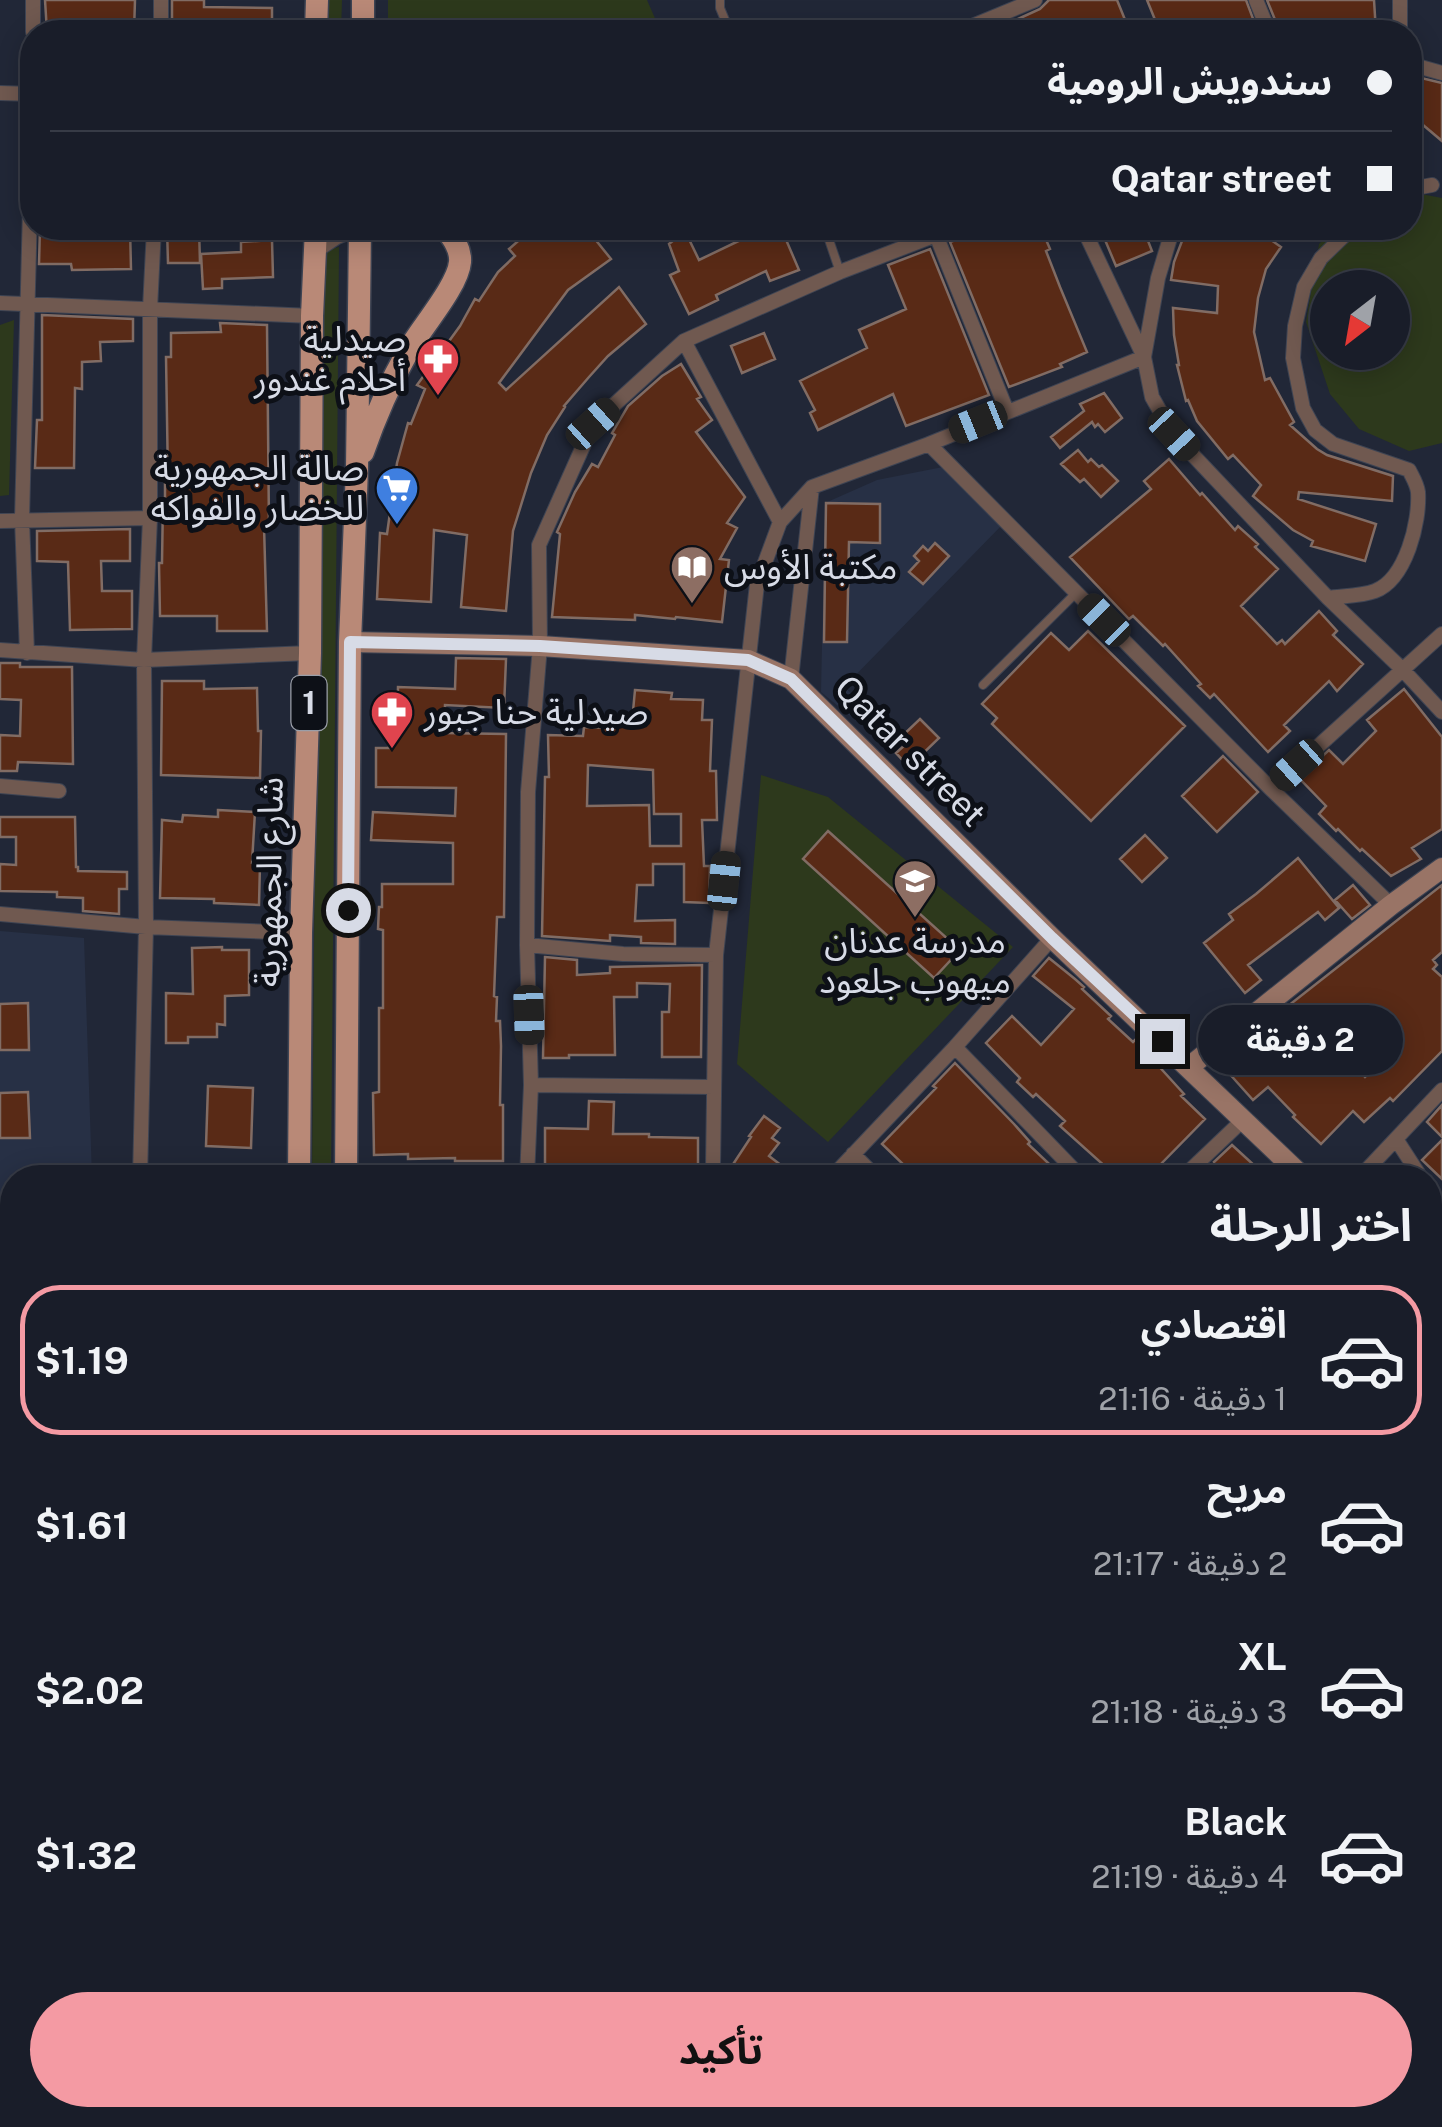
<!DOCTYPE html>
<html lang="ar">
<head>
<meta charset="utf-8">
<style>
	body { margin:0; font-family:"Public Sans","Noto Sans Arabic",sans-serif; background:#222631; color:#f1f3f6; direction:rtl; height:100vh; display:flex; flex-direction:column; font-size:38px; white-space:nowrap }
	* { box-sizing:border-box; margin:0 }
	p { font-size:32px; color:#9fa2a8 }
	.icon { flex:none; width:55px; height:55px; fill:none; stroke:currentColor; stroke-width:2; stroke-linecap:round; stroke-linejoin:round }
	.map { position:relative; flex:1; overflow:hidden; direction:ltr }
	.side { position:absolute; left:0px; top:1165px; width:1442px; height:962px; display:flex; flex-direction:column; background:#191d29; border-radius:40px 40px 0 0; box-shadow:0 5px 25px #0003,0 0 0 2px #373b46; direction:rtl }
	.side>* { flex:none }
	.hud { position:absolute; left:20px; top:20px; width:1402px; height:220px; border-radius:40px; box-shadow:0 5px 25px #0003,0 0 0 2px #373b46; direction:rtl; display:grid; align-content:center; height:220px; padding:0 30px; background:#191d29 }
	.needle { width:65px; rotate:211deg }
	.controls { position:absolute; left:1310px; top:270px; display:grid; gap:20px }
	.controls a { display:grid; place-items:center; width:100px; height:100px; border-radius:50%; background:#191d29; box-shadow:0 5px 25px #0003,0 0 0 2px #373b46; font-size:50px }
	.end { position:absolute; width:45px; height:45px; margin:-22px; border:12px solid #d7dbe6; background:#111; box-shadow:0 0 0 5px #111 }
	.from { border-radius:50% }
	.bubble { position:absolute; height:70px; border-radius:35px; background:#191d29; box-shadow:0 5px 25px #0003,0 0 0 2px #373b46; font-size:32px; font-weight:700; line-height:70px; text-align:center; direction:rtl }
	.car { position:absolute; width:30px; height:60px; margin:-30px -15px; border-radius:12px; box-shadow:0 0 8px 2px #0007; background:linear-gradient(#222 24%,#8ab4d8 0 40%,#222 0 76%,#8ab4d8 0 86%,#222 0) }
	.hud b { display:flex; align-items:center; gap:35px; height:95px; font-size:38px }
	.hud b+b { border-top:2px solid #373b46 }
	.hud i { width:25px; height:25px; background:#f1f3f6 }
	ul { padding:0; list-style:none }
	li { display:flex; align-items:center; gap:30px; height:150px; margin:0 20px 15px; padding:0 10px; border:5px solid transparent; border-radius:40px }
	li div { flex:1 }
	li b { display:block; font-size:38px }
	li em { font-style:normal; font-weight:700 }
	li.selected { border-color:#f49aa3 }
	li>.icon { width:90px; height:90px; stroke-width:1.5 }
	h2 { padding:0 30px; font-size:45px; line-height:120px }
	.cta { display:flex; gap:20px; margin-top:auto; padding:20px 30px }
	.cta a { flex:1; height:115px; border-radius:60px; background:#f49aa3; color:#111; font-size:40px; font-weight:700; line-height:115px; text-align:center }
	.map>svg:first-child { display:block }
	.built { fill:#273045 }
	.green { fill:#2d391c; fill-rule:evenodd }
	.building { fill:#592a16; stroke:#816c64; stroke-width:2.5; fill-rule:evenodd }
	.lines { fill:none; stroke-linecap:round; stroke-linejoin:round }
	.lane-casing { stroke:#3e4453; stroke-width:10 }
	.street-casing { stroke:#3e4453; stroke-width:16 }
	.secondary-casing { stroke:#3e4453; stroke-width:22 }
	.primary-casing { stroke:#3e4453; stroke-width:25 }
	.lane { stroke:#705950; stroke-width:8 }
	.street { stroke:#705950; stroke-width:14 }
	.secondary { stroke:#997466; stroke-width:20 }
	.primary { stroke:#b98977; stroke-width:22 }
	.route { stroke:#d7dbe6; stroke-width:12 }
	.labels { text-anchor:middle; stroke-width:10; stroke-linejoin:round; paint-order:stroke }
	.shield { fill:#0d1017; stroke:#9a9ea8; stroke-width:2.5 }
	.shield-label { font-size:32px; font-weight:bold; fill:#d7dbe6 }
	.poi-label { font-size:35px; fill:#d7dbe6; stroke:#0d1017; text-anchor:end }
	.street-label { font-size:35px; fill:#d7dbe6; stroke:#0d1017 }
</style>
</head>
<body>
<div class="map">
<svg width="1442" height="2127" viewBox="0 0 1442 2127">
	<rect width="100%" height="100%" fill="#212737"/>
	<!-- built -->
	<path class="built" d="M943 467 1002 525 844 687 871 711 860 724 821 692 825 503 877 480Z
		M0 931 84 938 92 1177 12 1178V1501L0 1489Z"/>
	<!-- green -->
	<path class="green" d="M325 0H342L341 32H324Z
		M388 0H647L661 32H388Z
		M1410 192 1442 198V443L1409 451 1359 429 1330 394 1306 322 1319 244 1336 228H1410ZM1328 288H1392V352H1328Z
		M339 247 331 1177 312 1178 320 259 327 250Z
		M14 320 9 495 0 496V325Z
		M761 775 828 797 1013 947 828 1142 737 1064Z
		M1442 1424V1457L1430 1470V1436Z"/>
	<!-- building -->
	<path class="building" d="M45 0H135L134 32H47Z
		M172 0H204V7L272 8V32H172Z
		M1049 0H1117L1130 32H1023L1018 19 1040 9Z
		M1147 0H1246L1258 32H1252L1251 26 1237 32H1160Z
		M1267 0H1374L1376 32H1280Z
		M1413 76 1442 83V141L1410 114V87H1415Z
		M40 228H130L131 269 72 270 71 264H39Z
		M167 228H199L200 263H168Z
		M533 228H586L611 259 568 290 499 383 506 390 619 287 646 324 608 356 589 377 564 406 565 407 547 435 531 473 513 531 506 611 461 607 467 535 434 530 431 602 377 599 380 533 387 534 397 463 408 423 411 424 425 389 417 385 460 326 475 299 479 301 498 272 515 256 509 249Z
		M746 228H781L799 270 770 281 766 271 716 295 718 300 689 314 670 275 679 271 669 244 685 231 699 260 749 236Z
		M989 228H1030L1032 232 1041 228 1050 249 1046 251 1060 287 1087 352 1060 364 1062 367 1009 387 950 242Z
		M1100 228H1143L1152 251 1116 266Z
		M1187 228H1281L1271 240 1281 247 1266 269 1258 298 1254 332 1265 380 1270 378 1294 422 1290 425 1317 449 1327 455 1393 476 1392 501 1299 492 1298 499 1376 524 1365 561 1311 546 1313 541 1293 530 1253 496 1261 485 1233 455 1228 459 1197 421 1188 400 1186 401 1177 365H1179L1174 335 1173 308 1217 313 1218 286 1171 280 1174 262Z
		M272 240 273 277 222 279V288L203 289 201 254 241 252V242Z
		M930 249 989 395 906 426 893 394 818 430 810 413 815 410 800 381 867 348 859 330 906 309 888 265Z
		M42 315 133 319V341L100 342 101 361 82 362V389L75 388 74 468H35L37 420H42Z
		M220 323 267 325 269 526H264L267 631H217V616H160L159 563H162L163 500H165V479H168L166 357H171V333L221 332Z
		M764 333 775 359 742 373 731 346Z
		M681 364 701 397 697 399 712 420 696 432 745 497 727 523 737 528 720 559 729 560 722 622 676 617 675 619 635 615V620L552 617 560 534 557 532 575 492 592 464 598 467 615 435 612 433 628 406 662 376Z
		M1104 393 1122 418 1105 432 1098 424 1095 427 1092 422 1060 448 1051 437 1084 411 1080 404Z
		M1078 450 1088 462 1091 459 1099 467 1102 465 1118 481 1101 497 1084 479 1080 482 1061 464Z
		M1169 459 1200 495 1202 493 1235 530 1238 526 1258 544 1255 547 1278 569 1241 606 1277 644 1282 640 1285 644 1319 611 1337 631 1333 635 1363 664 1337 691 1329 681 1284 725 1290 731 1268 752 1214 694 1210 698 1198 686 1201 684 1165 644 1163 646 1133 616 1129 619 1070 557 1151 489 1144 481Z
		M826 503 880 504V543L849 542 847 642H824Z
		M130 529V561H101L102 591H132V629L70 630 68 562 37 561V531Z
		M935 543 949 556 923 584 909 572 919 561 914 556 923 546 928 551Z
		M1088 631 1185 726 1091 821 992 724 997 718 982 704 1051 633 1069 650Z
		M456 658 506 659 504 708 445 705 444 733 506 734 504 917H497L494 996 497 997 496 1021H500L501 1046 500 1105H503V1161H455V1158L408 1159V1154L374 1155 373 1093 379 1092V1008H383V930L378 929 379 907H382V884H453V843L371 840 373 812 455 816 456 788 376 787V748H389L390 724H397L398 687 455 689Z
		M0 663H20V667H72L73 764 18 762 17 771H0V735L20 736 21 700 0 699Z
		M162 681H204V689L257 688 258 731H261L260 778 161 775Z
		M1404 689 1442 737V829L1412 848 1421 859 1391 876 1362 849 1360 851 1338 829 1336 831 1319 814 1326 806 1299 778 1329 750 1343 764 1376 731 1367 720Z
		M635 690 672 693 671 699 703 700 702 720H712L710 771H716L717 820H702L704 866H710L709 903 684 902V864H653V885H637L635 921 675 920V944L641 943V937L610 935V941L542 936 545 777H549L548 735 583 736 584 727 608 728 609 721 632 722ZM588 765 653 770 654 814H681V846H650L649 805 587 806Z
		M920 719 939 738 909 767 896 753 905 745 899 739Z
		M1223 756 1258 792 1217 832 1182 796Z
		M218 810 255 812 252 863 260 864 259 905 214 903V899L160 898 162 820 182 822 183 815 218 817Z
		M0 817H75L76 867H78V871L127 872V889H119V914L83 911V898L57 897V892L0 891V864L16 865V837H0Z
		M828 831 960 950 934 978 803 859Z
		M1145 835 1167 858 1142 882 1120 859Z
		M1298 858 1339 908 1325 920 1318 912 1248 965 1261 980 1245 993 1204 943 1233 920 1229 914 1256 894Z
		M1353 885 1370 905 1352 919 1335 900Z
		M1442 885V952L1433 960 1437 965 1433 969 1442 977V1051L1393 1101 1390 1098 1364 1122 1353 1111 1321 1144 1293 1117 1295 1115 1268 1087 1253 1100 1218 1061ZM1371 1020 1396 1048 1365 1077 1332 1041 1357 1022 1361 1027Z
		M222 947V950H249V995L225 996V1025L217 1024V1037H188V1043H166V993L193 994 192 948Z
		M545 957 577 960V975L610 973V967L702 965 701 1057H662V1012H669L670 984 637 983V997H614L615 1055H569V1058H543Z
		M1049 958 1075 979 1084 987 1082 989 1111 1016 1108 1019 1133 1042 1135 1040 1184 1094 1181 1096 1205 1119 1160 1165 1172 1178H1118L1060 1126 1065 1121 1036 1094 1033 1097 1017 1082 1020 1078 986 1043 1012 1016 1041 1045 1074 1009 1033 976Z
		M28 1003 29 1050H0V1004Z
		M955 1063 1014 1124 1030 1142 1028 1144 1064 1178H894L905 1166 882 1144 936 1088 933 1086Z
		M208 1086 253 1088 251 1148 206 1146Z
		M28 1092 30 1138H0V1093Z
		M589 1101 614 1102 613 1134H649V1137L698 1138V1165H650V1167L625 1168 624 1174H610V1170L580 1171V1174L545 1173V1128L588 1129Z
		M1442 1105V1137L1427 1122Z
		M764 1116 780 1128 772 1138 779 1143 769 1156 798 1178H724L751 1137 749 1136Z
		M1442 1140V1179L1422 1160Z
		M1232 1145 1268 1178H1206L1217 1166 1214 1162Z"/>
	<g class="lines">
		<!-- lane casing -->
		<g class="lane-casing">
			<path id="lane" d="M720 0V8L730 32
				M825 228 840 272
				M983 685 1076 593
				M140 1169 193 1171 213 1178"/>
		</g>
		<!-- street casing -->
		<g class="street-casing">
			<path id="street" d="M33 0V32
				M1256 0 1269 32
				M994 17 1001 32
				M161 32V0
				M958 32 1035 0
				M1400 32V0
				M1410 64 1442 73
				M0 93 32 94
				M1410 189 1432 185
				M1083 228 1144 357 1152 397 1173 434 1328 598 1402 669 1442 712
				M936 235 1007 411
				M316 251 337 237 359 228
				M0 303 312 316
				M684 341 780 522
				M929 444 1271 789 1391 905
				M0 521 150 518
				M1328 598C1342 596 1362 596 1375 591 1406 579 1420 522 1418 492 1417 484 1413 478 1409 470L1333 444 1315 430 1303 408 1293 358 1295 326 1304 287 1321 258 1352 228
				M0 650 144 660 310 653
				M27 653 22 519 32 132
				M791 679 812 487
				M0 786 59 791
				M1271 789 1442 634
				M0 914 146 927 301 933
				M527 945 623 954 716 955
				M955 1047 1082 1178
				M531 1085 714 1087
				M1396 1139 1418 1173 1414 1178
				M853 1154 877 1178
				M140 1178 146 927 144 660 150 518V309L154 228
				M527 1178 531 1085 527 945 528 792 540 646 539 545 593 424 684 341 840 272 954 228
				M708 1178 713 1168 716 955 757 584 780 522 812 487 929 444 1144 357 1158 278 1173 228
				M831 1178 955 1047 1052 938
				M1182 1178 1244 1119
				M1359 1178 1442 1090
				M0 1505 12 1517
				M0 1647 12 1658
				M1430 1758 1442 1761
				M0 1795 12 1792
				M0 1843 12 1830
				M1430 1912 1442 1915
				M0 1960H12
				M235 2115 247 2127
				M605 2115 616 2127
				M899 2115 907 2127
				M1091 2115 1099 2127
				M1286 2115 1325 2127
				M131 2127V2115"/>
		</g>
		<!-- secondary casing -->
		<g class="secondary-casing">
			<path id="secondary" d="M350 642 540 646 748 660 791 679 1052 938 1304 1178
				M1189 1067 1391 905 1442 868
				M1430 1294 1442 1305
				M1430 1421 1442 1408
				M1430 1499 1442 1487
				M733 2127 746 2115
				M1422 2127 1442 2117"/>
		</g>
		<!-- primary casing -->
		<g class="primary-casing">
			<path id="primary" d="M316 32 317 0
				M363 32V0
				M363 452C375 417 390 383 408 351 421 328 458 286 460 262 461 249 453 238 445 228
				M299 1178 301 933 310 653 312 316 316 228
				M346 1178 350 642 357 469 360 228
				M285 2127 287 2115
				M336 2127 338 2115"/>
		</g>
		<!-- lane -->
		<use href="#lane" class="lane"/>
		<!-- street -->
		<use href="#street" class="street"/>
		<!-- secondary -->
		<use href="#secondary" class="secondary"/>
		<!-- primary -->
		<use href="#primary" class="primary"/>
	</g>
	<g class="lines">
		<!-- route -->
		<path class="route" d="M348 910 350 642 540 646 748 660 791 679 1052 938 1162 1041"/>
	</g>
	<!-- icons -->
	<defs>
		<g id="pharmacy-pin" transform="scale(2.25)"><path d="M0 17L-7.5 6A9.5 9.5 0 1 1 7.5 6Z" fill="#e0444e" stroke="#0d1017"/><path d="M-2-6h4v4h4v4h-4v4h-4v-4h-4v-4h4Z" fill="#fff"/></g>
		<g id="supermarket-pin" transform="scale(2.25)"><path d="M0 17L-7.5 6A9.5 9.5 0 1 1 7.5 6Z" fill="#3f7fe0" stroke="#0d1017"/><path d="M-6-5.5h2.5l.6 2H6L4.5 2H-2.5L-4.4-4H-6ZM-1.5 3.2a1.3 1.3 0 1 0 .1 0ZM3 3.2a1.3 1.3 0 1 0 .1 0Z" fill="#fff"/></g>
		<g id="library-pin" transform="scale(2.25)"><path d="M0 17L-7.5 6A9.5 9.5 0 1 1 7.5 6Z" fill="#8d6e63" stroke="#0d1017"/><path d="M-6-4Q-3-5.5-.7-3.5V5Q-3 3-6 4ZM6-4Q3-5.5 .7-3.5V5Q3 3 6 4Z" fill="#fff"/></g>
		<g id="school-pin" transform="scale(2.25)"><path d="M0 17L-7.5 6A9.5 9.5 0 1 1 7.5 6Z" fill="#8d6e63" stroke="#0d1017"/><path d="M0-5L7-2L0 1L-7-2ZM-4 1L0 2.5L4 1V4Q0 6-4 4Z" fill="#fff"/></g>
	</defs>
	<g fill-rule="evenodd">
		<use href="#pharmacy-pin" x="438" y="359"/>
		<use href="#supermarket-pin" x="397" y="488"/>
		<use href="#library-pin" x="692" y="567"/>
		<use href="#pharmacy-pin" x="392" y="712"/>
		<use href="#school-pin" x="915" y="881"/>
	</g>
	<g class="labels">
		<!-- shield labels -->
		<rect class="shield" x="291.5" y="676" width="35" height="54" rx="8"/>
		<g class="shield-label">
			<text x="309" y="714">1</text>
		</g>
		<!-- poi labels -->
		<g class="poi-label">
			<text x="406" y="351">صيدلية<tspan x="406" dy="40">أحلام غندور</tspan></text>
			<text x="364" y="480">صالة الجمهورية<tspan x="364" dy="40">للخضار والفواكه</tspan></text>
			<text x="724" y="579" text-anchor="start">مكتبة الأوس</text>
			<text x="424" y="724" text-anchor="start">صيدلية حنا جبور</text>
			<text x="915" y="953" text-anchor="middle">مدرسة عدنان<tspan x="915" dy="40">ميهوب جلعود</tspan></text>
		</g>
		<!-- street labels -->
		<g class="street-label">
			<text transform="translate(910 751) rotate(45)" y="12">Qatar street</text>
			<text transform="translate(269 882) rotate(-89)" y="12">شارع الجمهورية</text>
		</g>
	</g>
</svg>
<div class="controls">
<a><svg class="needle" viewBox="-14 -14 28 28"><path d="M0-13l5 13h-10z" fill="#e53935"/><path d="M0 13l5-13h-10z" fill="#9fa2a8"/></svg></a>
</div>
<i class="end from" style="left:348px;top:910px"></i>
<i class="end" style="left:1162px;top:1041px"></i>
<div class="bubble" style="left:1198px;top:1005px;width:205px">2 دقيقة</div>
<i class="car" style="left:978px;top:422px;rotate:248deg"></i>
<i class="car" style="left:593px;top:424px;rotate:48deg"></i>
<i class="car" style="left:1174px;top:434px;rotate:137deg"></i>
<i class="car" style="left:1104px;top:620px;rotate:315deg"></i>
<i class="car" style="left:1297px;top:765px;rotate:228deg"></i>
<i class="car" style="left:724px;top:881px;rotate:6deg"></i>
<i class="car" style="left:529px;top:1015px;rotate:178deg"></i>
<div class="hud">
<b><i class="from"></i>سندويش الرومية</b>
<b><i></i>Qatar street</b>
</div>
<section class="side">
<h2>اختر الرحلة</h2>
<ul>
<li class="selected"><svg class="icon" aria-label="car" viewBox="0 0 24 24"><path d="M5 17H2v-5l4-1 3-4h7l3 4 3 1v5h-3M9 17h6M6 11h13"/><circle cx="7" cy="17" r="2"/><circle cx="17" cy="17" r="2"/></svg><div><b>اقتصادي</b><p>1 دقيقة · 21:16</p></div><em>$1.19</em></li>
<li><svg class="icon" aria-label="car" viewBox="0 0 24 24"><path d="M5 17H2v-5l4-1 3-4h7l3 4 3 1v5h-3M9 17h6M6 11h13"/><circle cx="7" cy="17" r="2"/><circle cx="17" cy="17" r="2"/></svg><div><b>مريح</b><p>2 دقيقة · 21:17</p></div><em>$1.61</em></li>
<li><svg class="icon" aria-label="car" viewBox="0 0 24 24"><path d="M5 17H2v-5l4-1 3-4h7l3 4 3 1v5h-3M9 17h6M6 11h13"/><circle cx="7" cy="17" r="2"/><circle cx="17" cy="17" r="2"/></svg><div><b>XL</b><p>3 دقيقة · 21:18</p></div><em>$2.02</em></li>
<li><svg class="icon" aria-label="car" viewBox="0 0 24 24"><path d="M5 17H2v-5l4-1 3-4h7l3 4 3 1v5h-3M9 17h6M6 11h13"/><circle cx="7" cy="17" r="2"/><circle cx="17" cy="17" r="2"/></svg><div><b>Black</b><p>4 دقيقة · 21:19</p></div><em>$1.32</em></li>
</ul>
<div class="cta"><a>تأكيد</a></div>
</section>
</div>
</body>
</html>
